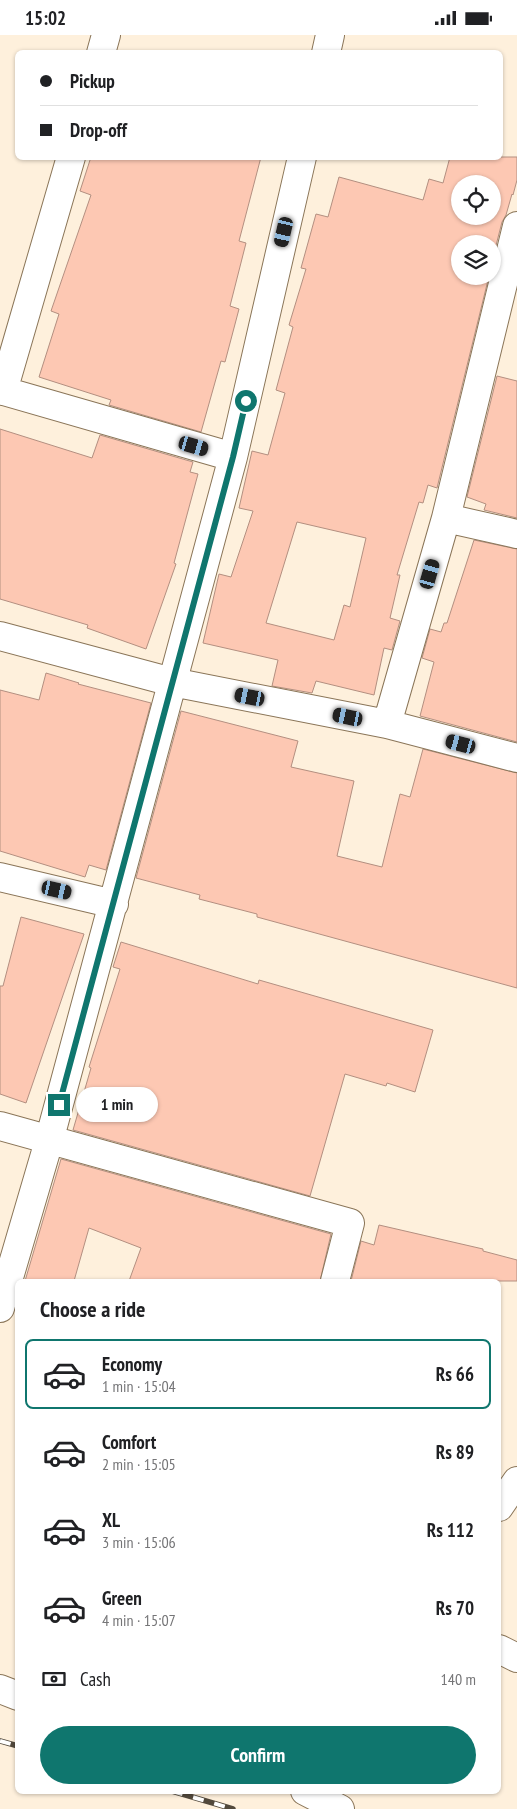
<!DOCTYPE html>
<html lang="en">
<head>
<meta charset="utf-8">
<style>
	body { margin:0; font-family:"PT Sans Narrow",sans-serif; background:#f2f2f2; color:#202124; height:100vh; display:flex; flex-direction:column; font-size:19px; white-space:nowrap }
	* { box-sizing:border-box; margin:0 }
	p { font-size:16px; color:#757577 }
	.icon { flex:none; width:28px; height:28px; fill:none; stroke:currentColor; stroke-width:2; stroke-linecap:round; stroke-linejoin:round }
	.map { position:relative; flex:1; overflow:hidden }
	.side { position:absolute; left:15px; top:1244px; width:486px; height:515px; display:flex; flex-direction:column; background:#fff; border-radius:8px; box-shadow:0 1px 4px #0004 }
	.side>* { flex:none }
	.banner { position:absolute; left:15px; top:15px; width:488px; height:110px; border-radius:8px; box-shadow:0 1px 4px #0004; display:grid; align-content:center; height:110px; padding:0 25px; background:#fff }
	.fabs { position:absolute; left:451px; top:140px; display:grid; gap:10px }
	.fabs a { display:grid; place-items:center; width:50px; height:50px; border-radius:50%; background:#fff; box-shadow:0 1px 4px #0004; font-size:25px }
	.end { position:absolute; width:22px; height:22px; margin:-11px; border:6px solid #0f766e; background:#fff; box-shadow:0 0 0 2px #fff }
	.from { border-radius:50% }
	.bubble { position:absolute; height:35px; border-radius:18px; background:#fff; box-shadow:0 1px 4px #0004; font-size:16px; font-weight:800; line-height:35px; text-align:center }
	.car { position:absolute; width:15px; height:30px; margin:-15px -8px; border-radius:6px; box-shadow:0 0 4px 1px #0007; background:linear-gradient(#222 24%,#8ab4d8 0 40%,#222 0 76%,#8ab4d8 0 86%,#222 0) }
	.banner b { display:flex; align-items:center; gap:18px; height:48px; font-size:19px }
	.banner b+b { border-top:1px solid #e0e0e0 }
	.banner i { width:12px; height:12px; background:#202124 }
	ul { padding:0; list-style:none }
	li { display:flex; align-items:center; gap:15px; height:70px; margin:0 10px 8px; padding:0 15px; border:2px solid transparent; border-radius:8px }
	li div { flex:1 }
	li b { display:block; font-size:19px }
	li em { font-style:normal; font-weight:800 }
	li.on { border-color:#0f766e }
	li>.icon { width:45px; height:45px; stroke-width:1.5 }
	h2 { padding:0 25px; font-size:22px; line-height:60px }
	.pay { display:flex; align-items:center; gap:12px; height:55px; padding:0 25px; font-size:19px }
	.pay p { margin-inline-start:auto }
	.action { display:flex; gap:10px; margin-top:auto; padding:10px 25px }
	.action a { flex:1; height:58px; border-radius:30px; background:#0f766e; color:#fff; font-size:20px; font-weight:800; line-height:58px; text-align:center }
	.status { display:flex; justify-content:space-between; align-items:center; height:35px; padding:0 25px; background:#fff; direction:ltr }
	.status svg { height:14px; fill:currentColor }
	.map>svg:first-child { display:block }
	.building { fill:#fdc8b3; stroke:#b38f80; fill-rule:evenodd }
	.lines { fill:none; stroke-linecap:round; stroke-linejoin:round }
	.street-casing { stroke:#8a7558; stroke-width:30 }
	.street { stroke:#fff; stroke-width:28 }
	.rail-casing { stroke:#52493c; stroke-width:5.5 }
	.rail { stroke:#fff; stroke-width:4; stroke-dasharray:11; stroke-linecap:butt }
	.route { stroke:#0f766e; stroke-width:6 }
</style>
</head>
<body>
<div class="status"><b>15:02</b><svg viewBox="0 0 49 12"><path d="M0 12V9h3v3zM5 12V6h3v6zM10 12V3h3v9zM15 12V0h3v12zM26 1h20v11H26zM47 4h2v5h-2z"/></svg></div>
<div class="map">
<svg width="517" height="1774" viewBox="0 0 517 1774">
	<rect width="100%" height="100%" fill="#fef0dc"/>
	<!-- building -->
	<path class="building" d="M91 122H261L239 206 246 208 230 271 239 274 225 327 221 326 201 397 109 370 111 365 39 342 59 279 51 276 91 160 80 156Z
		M450 122H517V145L513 160 512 159 506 180 502 187 492 226V209H460V241H489L437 453 428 450 423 468 419 467 397 540H400L390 583 400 586 392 615 384 613 374 660 316 646 312 658 272 651 278 625 203 608 219 539 231 542 253 476 239 473 252 416 268 420 285 358 276 355 293 292 289 290 306 234 301 233 316 179 328 182 339 142 423 165 429 144 443 148ZM460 149H492V181H460ZM297 487 366 503 350 572 344 570 334 605 266 588Z
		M497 341 517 346V483L484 475 486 469 467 462Z
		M0 394 92 423 100 400 193 427 190 437 198 439 174 528 176 529 146 614 87 593 88 590 0 564Z
		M474 505 517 514V707L420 681 434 627 422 623 430 594 441 597 444 588H447Z
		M46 638 79 648 78 649 151 668 106 835 89 830 85 842 0 816V655L39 665Z
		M181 676 298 706 291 732 354 746 337 821 382 832 400 759 410 762 423 714 517 738V953L257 882V879L199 864 200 860 136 843Z
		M21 882 84 899 26 1068 0 1059V951H3Z
		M121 907 258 949 259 945 433 995 415 1057 387 1048 386 1051 345 1039 310 1161 73 1095 91 1033 89 1032 120 934 113 932Z
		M61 1124 331 1199 320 1246H129L141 1213 89 1193 74 1246H25Z
		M379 1190 483 1214V1216L517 1225V1246H351L361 1206 374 1210Z"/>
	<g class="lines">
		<!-- street casing -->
		<g class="street-casing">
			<path id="street" d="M101 18 106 0
				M326 18 330 0
				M517 191 446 483 517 499
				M0 355 233 422
				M3 356 71 122
				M0 601 172 647 387 689 517 723
				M387 689 446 483
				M0 842 114 869
				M0 1091 350 1188 335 1246
				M0 1273 49 1106 233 422 302 122
				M499 1472 517 1446
				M499 1614 517 1623
				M0 1654 18 1661
				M305 1756 340 1774"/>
		</g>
		<!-- street -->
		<use href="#street" class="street"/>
		<!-- rail casing -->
		<g class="rail-casing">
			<path id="rail" d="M0 1706 18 1711
				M172 1756 233 1774"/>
		</g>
		<!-- rail -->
		<use href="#rail" class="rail"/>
	</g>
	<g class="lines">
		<!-- route -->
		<path class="route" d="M59 1070 233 422 246 366"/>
	</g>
</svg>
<div class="fabs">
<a><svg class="icon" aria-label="locate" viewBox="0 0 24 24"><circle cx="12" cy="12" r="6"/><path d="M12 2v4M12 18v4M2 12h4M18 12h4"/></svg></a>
<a><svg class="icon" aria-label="layers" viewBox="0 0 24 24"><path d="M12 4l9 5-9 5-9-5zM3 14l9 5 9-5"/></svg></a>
</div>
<i class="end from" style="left:246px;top:366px"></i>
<i class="end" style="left:59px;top:1070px"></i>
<div class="bubble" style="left:76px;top:1052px;width:82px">1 min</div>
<i class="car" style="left:284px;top:197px;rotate:193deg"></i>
<i class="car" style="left:194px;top:411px;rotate:106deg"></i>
<i class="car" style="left:430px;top:539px;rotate:16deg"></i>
<i class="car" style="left:250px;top:662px;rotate:281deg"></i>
<i class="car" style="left:348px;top:682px;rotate:282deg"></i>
<i class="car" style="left:461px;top:709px;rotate:285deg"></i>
<i class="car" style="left:57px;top:855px;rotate:103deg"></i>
<div class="banner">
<b><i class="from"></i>Pickup</b>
<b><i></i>Drop-off</b>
</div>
<section class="side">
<h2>Choose a ride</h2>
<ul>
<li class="on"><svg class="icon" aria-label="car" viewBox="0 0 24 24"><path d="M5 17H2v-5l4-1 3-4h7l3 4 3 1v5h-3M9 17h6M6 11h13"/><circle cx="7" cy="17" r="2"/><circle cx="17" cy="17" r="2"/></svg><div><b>Economy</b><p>1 min · 15:04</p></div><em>Rs 66</em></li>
<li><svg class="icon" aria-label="car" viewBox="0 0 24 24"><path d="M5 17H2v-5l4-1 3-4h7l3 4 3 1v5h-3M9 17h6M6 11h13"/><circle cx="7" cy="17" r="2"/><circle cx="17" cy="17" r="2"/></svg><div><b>Comfort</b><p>2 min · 15:05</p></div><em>Rs 89</em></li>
<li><svg class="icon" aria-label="car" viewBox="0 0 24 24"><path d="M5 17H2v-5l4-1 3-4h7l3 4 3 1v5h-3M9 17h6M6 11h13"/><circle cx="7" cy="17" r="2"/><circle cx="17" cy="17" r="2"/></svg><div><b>XL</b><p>3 min · 15:06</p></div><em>Rs 112</em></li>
<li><svg class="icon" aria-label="car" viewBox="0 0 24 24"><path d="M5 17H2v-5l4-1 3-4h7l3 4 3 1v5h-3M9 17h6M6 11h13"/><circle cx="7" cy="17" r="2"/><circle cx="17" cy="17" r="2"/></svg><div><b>Green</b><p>4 min · 15:07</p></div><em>Rs 70</em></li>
</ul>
<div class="pay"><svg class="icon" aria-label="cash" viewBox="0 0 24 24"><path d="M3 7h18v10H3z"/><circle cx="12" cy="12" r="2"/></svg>Cash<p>140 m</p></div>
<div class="action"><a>Confirm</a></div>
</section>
</div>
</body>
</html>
